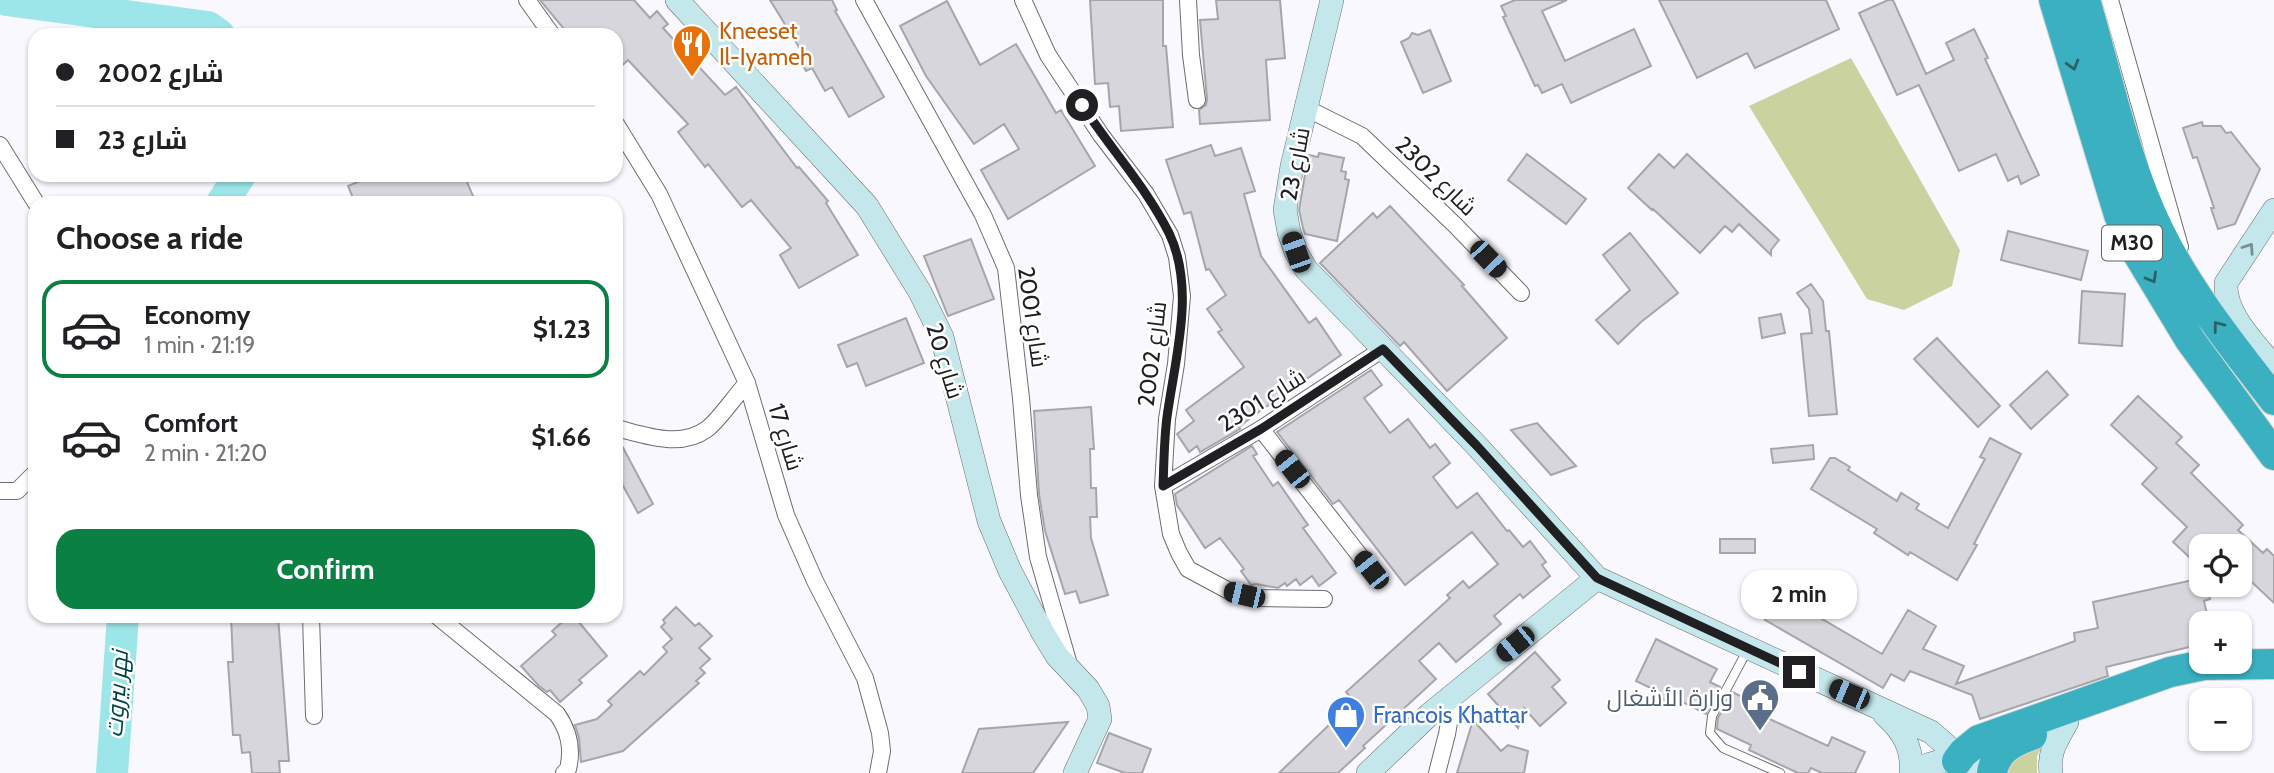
<!DOCTYPE html>
<html lang="en">
<head>
<meta charset="utf-8">
<style>
	body { margin:0; font-family:Cabin,Cairo,sans-serif; background:#f2f2f2; color:#202124; height:100vh; display:flex; flex-direction:column; font-size:26px; white-space:nowrap }
	* { box-sizing:border-box; margin:0 }
	p { font-size:23px; color:#757577 }
	.icon { flex:none; width:38px; height:38px; fill:none; stroke:currentColor; stroke-width:2; stroke-linecap:round; stroke-linejoin:round }
	.map { position:relative; flex:1; overflow:hidden }
	.sheet { position:absolute; left:28px; top:196px; width:595px; height:427px; display:flex; flex-direction:column; background:#fff; border-radius:21px; box-shadow:0 2px 5px #0004 }
	.sheet>* { flex:none }
	.guide { position:absolute; left:28px; top:28px; width:595px; height:154px; border-radius:21px; box-shadow:0 2px 5px #0004; display:grid; align-content:center; height:154px; padding:0 28px; background:#fff }
	.fabs { position:absolute; left:2189px; top:534px; display:grid; gap:14px }
	.fabs a { display:grid; place-items:center; width:63px; height:63px; border-radius:14px; background:#fff; box-shadow:0 2px 5px #0004; font-size:35px }
	.end { position:absolute; width:32px; height:32px; margin:-16px; border:9px solid #202022; background:#fff; box-shadow:0 0 0 4px #fff }
	.from { border-radius:50% }
	.bubble { position:absolute; height:49px; border-radius:21px; background:#fff; box-shadow:0 2px 5px #0004; font-size:23px; font-weight:800; line-height:49px; text-align:center }
	.car { position:absolute; width:21px; height:42px; margin:-21px -10px; border-radius:9px; box-shadow:0 0 5px 2px #0007; background:linear-gradient(#222 24%,#8ab4d8 0 40%,#222 0 76%,#8ab4d8 0 86%,#222 0) }
	.guide b { display:flex; align-items:center; gap:24px; height:66px; font-size:26px }
	.guide b+b { border-top:2px solid #e0e0e0 }
	.guide i { width:18px; height:18px; background:#202124 }
	ul { padding:0; list-style:none }
	li { display:flex; align-items:center; gap:21px; height:98px; margin:0 14px 10px; padding:0 14px; border:4px solid transparent; border-radius:21px }
	li div { flex:1 }
	li b { display:block; font-size:26px }
	li em { font-style:normal; font-weight:800 }
	li.selected { border-color:#0b8043 }
	li>.icon { width:63px; height:63px; stroke-width:1.5 }
	h2 { padding:0 28px; font-size:32px; line-height:84px }
	.cta { display:flex; gap:14px; margin-top:auto; padding:14px 28px }
	.cta a { flex:1; height:80px; border-radius:21px; background:#0b8043; color:#fff; font-size:28px; font-weight:800; line-height:80px; text-align:center }
	.map>svg:first-child { display:block }
	.green { fill:#cad39f }
	.lines { fill:none; stroke-linecap:round; stroke-linejoin:round }
	.river { stroke:#9ce5e8; stroke-width:32 }
	.building { fill:#d6d6dc; stroke:#a5a5ab; stroke-width:2 }
	.lane-casing { stroke:#6c6c72; stroke-width:10 }
	.street-casing { stroke:#6c6c72; stroke-width:18 }
	.secondary-casing { stroke:#6c6c72; stroke-width:24 }
	.highway-casing { stroke:#d7d7d7; stroke-width:32 }
	.lane { stroke:#fff; stroke-width:8 }
	.street { stroke:#fff; stroke-width:16 }
	.secondary { stroke:#c4e7ec; stroke-width:23 }
	.highway { stroke:#3ab0c1; stroke-width:30 }
	.oneway { stroke:#2c616a }
	.oneway2 { stroke:#7a8d91 }
	.route { stroke:#202022; stroke-width:9 }
	.labels { text-anchor:middle; stroke-width:5; stroke-linejoin:round; paint-order:stroke }
	.shield { fill:#fff; stroke:#636364; stroke-width:2 }
	.shield-label { font-size:21px; font-weight:bold; fill:#202022 }
	.food-label { font-size:23px; fill:#c56008; stroke:#fff; text-anchor:start }
	.street-label { font-size:23px; fill:#202022; stroke:#fff }
	.service-label { font-size:23px; fill:#4e5e75; stroke:#fff; text-anchor:end }
	.shop-label { font-size:23px; fill:#366cbe; stroke:#fff; text-anchor:start }
	.water-label { font-size:24px; font-style:italic; fill:#004548; stroke:#fff }
</style>
</head>
<body>
<div class="map">
<svg width="2274" height="773" viewBox="0 0 2274 773">
	<rect width="100%" height="100%" fill="#f8f8fe"/>
	<!-- green -->
	<path class="green" d="M1851 58 1960 250 1952 286 1904 310 1867 299 1749 106Z
		M2045 742 2037 756V773H2005L2015 758Z"/>
	<g class="lines">
		<!-- river -->
		<path class="river" d="M6 0 208 27 219 35
			M222 203 240 175
			M112 773 123 616"/>
	</g>
	<!-- building -->
	<path class="building" d="M540 0H634L650 18 657 11 668 24 663 28 725 95 736 87 797 168 799 167 828 201 826 203 858 255 799 288 780 255 791 248 751 200 742 207 708 164 705 167 678 132 688 124 628 60 616 71V35H569Z
		M770 0H832L837 10 835 11 884 97 849 117 832 87 825 91 812 68 806 71 797 55 802 52Z
		M1090 0H1163V46H1166L1173 127 1121 131 1119 106 1110 107 1108 83 1095 84Z
		M1216 0H1280L1285 58 1266 60 1270 120 1200 124 1199 110 1206 105 1207 99 1200 20 1218 19Z
		M1515 0H1567L1542 11 1565 61 1634 29 1651 66 1571 103 1562 84 1542 93 1538 85 1535 86 1503 17 1506 16 1501 6Z
		M1659 0H1826L1839 29 1755 68 1747 53 1697 78Z
		M1888 0H1893L1926 74 1954 60 1946 43 1974 29 1988 58 1985 59 2039 175 2021 184 2018 176 2008 181 1996 154 1959 171 1919 85 1897 95 1859 13Z
		M947 1 980 65 1016 44 1056 113 1061 110 1095 166 1008 219 981 170 1019 149 1004 124 974 144 926 76 900 26Z
		M1430 30 1451 81 1423 93 1401 42 1409 38 1412 33 1418 35Z
		M2202 122 2203 126H2221L2226 133 2231 132 2260 169 2235 224 2218 229 2211 208H2214L2197 157 2193 158 2183 128Z
		M1211 145 1215 156 1241 148 1255 191 1244 194 1261 256 1309 323 1316 318 1341 355 1253 416 1239 427 1240 429 1200 452 1197 446 1189 452 1177 434 1194 421 1186 410 1244 367 1218 332 1222 330 1207 309 1226 295 1209 269 1206 270 1191 212 1184 214 1166 160Z
		M1319 153 1344 158 1341 171 1346 172 1345 179 1349 180 1337 241 1305 234 1303 228 1299 210 1306 169 1309 155 1318 157Z
		M1527 154 1586 199 1566 224 1508 180Z
		M1659 154 1674 168 1687 154 1779 240 1771 250V255L1739 224 1732 232 1725 226 1700 253 1653 209 1652 210 1628 188Z
		M374 175H464L476 203H355L348 186Z
		M1390 206 1464 285 1462 286 1507 338 1447 391 1404 342 1400 346 1320 263 1373 213 1377 218Z
		M2008 231 2088 251 2081 280 2001 260Z
		M1630 233 1678 293 1641 322 1618 344 1596 320 1630 290 1603 255Z
		M971 239 994 299 948 316 924 256Z
		M1811 284 1823 301 1826 331H1829L1837 414 1809 416 1801 334 1812 333 1809 309 1797 293Z
		M2082 291 2125 294 2122 346 2079 343Z
		M1781 314 1785 333 1762 338 1759 318Z
		M906 318 924 363 866 386 857 363 847 367 838 345Z
		M1937 338 2000 406 1978 427 1914 359Z
		M1371 370 1382 385 1364 398 1390 433 1408 419 1430 448 1435 444 1450 463 1433 477 1457 508 1477 493 1507 531 1509 530 1523 547 1530 541 1546 562 1542 565 1550 576 1523 598 1520 594 1494 616 1501 624 1456 662 1439 643 1419 661 1436 679 1363 746 1365 748 1338 773H1279L1354 701 1346 692 1450 598 1447 595 1463 581 1469 588 1498 564 1472 532 1405 585 1339 500 1333 504 1277 432Z
		M2047 371 2068 395 2031 429 2010 405Z
		M2138 396 2182 437 2176 443 2199 465 2191 473 2243 525 2238 530 2263 553 2267 549 2274 556V603L2240 571V546H2202V569L2173 542 2187 527 2142 484 2157 468 2111 425Z
		M1091 407 1094 449H1090L1091 488H1096L1097 517H1090L1091 538 1108 595 1080 603 1076 591 1065 594 1045 531 1039 494 1034 411Z
		M1537 423 1576 466 1551 475 1511 430Z
		M1990 438 2021 454 1974 544 1977 545 1957 580 1910 552 1908 555 1874 533 1877 529 1811 489 1830 458H1835L1850 467 1848 470 1897 501 1901 493 1919 504 1916 509 1948 528 1985 459 1980 457Z
		M616 439 619 440 653 504 638 513 616 473Z
		M1813 445 1814 459 1773 463 1771 449Z
		M1252 446 1257 454 1253 456 1273 486 1278 482 1308 525 1303 528 1336 573 1319 586 1312 576 1300 585 1296 579 1287 586 1285 583 1278 588 1256 584 1251 585 1241 571 1244 569 1220 538 1205 548 1177 505 1175 494Z
		M1720 539H1755V553H1720Z
		M2202 578V584H2207L2210 599 2204 601 2209 623H2202V644L2106 667 2108 676 1980 719 1972 695 1910 671 1904 681 1891 674 1883 688 1765 620 1782 590 1809 606 1807 610 1882 654 1908 610 1936 626 1923 649 1964 666 1956 684 2075 641 2074 633 2098 628 2093 602Z
		M676 607 695 626 699 623 712 636 699 648 710 659 700 668 705 673 696 681 699 683 623 751 581 762 579 738 575 725 597 719 612 705 608 701 640 671 644 675 667 652 663 647 672 639 661 627 665 623 663 620Z
		M231 616H278L289 761H279L280 773H252L250 752 242 753 240 735H233L228 662H233Z
		M569 616H574L607 656 579 680 582 683 560 702 550 690 547 692 539 686 521 666 556 635 552 631Z
		M1656 639 1717 669 1710 682 1720 687 1706 714 1681 701 1678 707 1653 694 1655 690 1636 681Z
		M1535 652 1560 680 1552 687 1566 703 1540 726 1524 708 1518 728 1488 694Z
		M1732 692 1766 708 1763 716 1828 746 1832 737 1865 752 1855 773H1822L1811 768 1808 773H1798L1749 750 1751 745 1717 729 1718 718Z
		M1473 720 1501 751 1508 745 1528 751 1524 773H1457Z
		M1068 722 1033 773H962L979 729Z
		M1109 733 1151 749 1142 773H1125L1097 763Z"/>
	<g class="lines">
		<!-- lane casing -->
		<g class="lane-casing">
			<path id="lane" d="M1748 649 1712 716 1710 733 1723 748 1780 773"/>
		</g>
		<!-- street casing -->
		<g class="street-casing">
			<path id="street" d="M527 0 552 35
				M864 0 983 215 1006 268 1021 398 1029 495 1038 557 1068 661
				M1023 0 1048 55 1101 135 1146 194 1170 235 1177 257 1182 296 1176 364 1167 419 1163 486 1171 534 1179 553 1188 569 1229 591 1259 598 1324 599
				M1188 0 1191 55 1197 100
				M2110 0 2180 247
				M1306 108 1362 136 1455 225 1521 293
				M616 124 659 194 747 383 786 515 815 581 865 678 880 733 882 751 878 773
				M0 145 36 203
				M616 428C645 435 680 449 707 429 719 420 735 396 747 383
				M1261 429 1371 570
				M1163 486 1261 429 1383 349
				M0 491H17L35 473
				M311 616 314 716
				M437 616 557 714C569 731 573 748 568 769L564 773
				M1437 773 1447 734 1454 694"/>
		</g>
		<!-- secondary casing -->
		<g class="secondary-casing">
			<path id="secondary" d="M677 0 867 206 920 292 942 337 989 521 1010 571 1043 633 1057 656 1088 689 1098 706 1100 719 1075 773
				M1332 0 1292 166 1285 210 1289 232 1296 252 1306 269 1477 446 1597 578 1931 732 1946 745 1955 761
				M2274 210 2226 283C2224 314 2256 344 2274 367
				M1885 715C1903 731 1913 748 1911 773
				M1368 773 1430 714 1597 578
				M1912 773C1932 760 1960 754 1980 773
				M2051 773C2048 752 2057 740 2067 722"/>
		</g>
		<!-- highway casing -->
		<g class="highway-casing">
			<path id="highway" d="M2054 0 2119 215 2135 249 2190 340 2274 455
				M2085 0C2108 78 2124 160 2160 233 2190 294 2233 346 2274 400
				M1957 761 1963 753 1979 740 2170 672 2204 665 2274 664
				M1992 773C1995 751 2013 741 2032 735"/>
		</g>
		<!-- lane -->
		<use href="#lane" class="lane"/>
		<!-- street -->
		<use href="#street" class="street"/>
		<!-- secondary -->
		<use href="#secondary" class="secondary"/>
		<!-- highway -->
		<use href="#highway" class="highway"/>
	</g>
	<!-- one-way arrows -->
	<defs><path id="oneway-chevron" d="M-2-3.5L2.5 0L-2 3.5" fill="none" stroke-width="1.6" stroke-linecap="round" stroke-linejoin="round" transform="scale(1.75)"/></defs>
	<g class="oneway">
		<use href="#oneway-chevron" transform="translate(2073 65) rotate(74)"/>
		<use href="#oneway-chevron" transform="translate(2152 278) rotate(60)"/>
		<use href="#oneway-chevron" transform="translate(2218 326) rotate(-127)"/>
	</g>
	<use class="oneway2" href="#oneway-chevron" transform="translate(2249 248) rotate(-56)"/>
	<g class="lines">
		<!-- route -->
		<path class="route" d="M1082 105C1110 148 1146 187 1169 233 1196 289 1175 358 1167 417 1164 440 1164 463 1163 486L1261 429 1383 349 1477 446 1597 578 1799 672"/>
	</g>
	<!-- icons -->
	<defs>
		<g id="restaurant-pin" transform="scale(2.0125)"><path d="M0 17L-7.5 6A9.5 9.5 0 1 1 7.5 6Z" fill="#e8710a" stroke="#fff"/><path d="M-5-6h1v4h1v-4h1v4h1v-4h1v5L-1.5 .5V6h-2V.5L-5-1ZM5-6V6H3V1.5H1.5Q1.5-4 5-6Z" fill="#fff"/></g>
		<g id="civic-pin" transform="scale(2.0125)"><path d="M0 17L-7.5 6A9.5 9.5 0 1 1 7.5 6Z" fill="#5c6f8a" stroke="#fff"/><path d="M-.6-6.5H3V-4.5H.6V-3L4-1V1h2V6H-6V1h2V-1L-.6-3ZM-1.2 2.5V6h2.4V2.5Z" fill="#fff"/></g>
		<g id="shop-pin" transform="scale(2.0125)"><path d="M0 17L-7.5 6A9.5 9.5 0 1 1 7.5 6Z" fill="#3f7fe0" stroke="#fff"/><path d="M-5-2.5h2.3a2.7 3.5 0 0 1 5.4 0H5L5.5 6h-11ZM-1.5-2.5h3a1.5 2.3 0 0 0-3 0Z" fill="#fff"/></g>
	</defs>
	<g fill-rule="evenodd">
		<use href="#restaurant-pin" x="692" y="44"/>
		<use href="#civic-pin" x="1760" y="698"/>
		<use href="#shop-pin" x="1346" y="715"/>
	</g>
	<g class="labels">
		<!-- shield labels -->
		<rect class="shield" x="2102" y="225.5" width="60" height="35" rx="5"/>
		<g class="shield-label">
			<text x="2132" y="250">M30</text>
		</g>
		<!-- food labels -->
		<g class="food-label">
			<text x="719" y="39">Kneeset<tspan x="719" dy="26">Il-Iyameh</tspan></text>
		</g>
		<!-- street labels -->
		<g class="street-label">
			<text transform="translate(1295 164) rotate(-79)" y="8">شارع 23</text>
			<text transform="translate(1436 176) rotate(44)" y="8">شارع 2302</text>
			<text transform="translate(1033 317) rotate(82)" y="8">شارع 2001</text>
			<text transform="translate(1152 354) rotate(-83)" y="8">شارع 2002</text>
			<text transform="translate(945 361) rotate(73)" y="8">شارع 20</text>
			<text transform="translate(1262 400) rotate(-32)" y="8">شارع 2301</text>
			<text transform="translate(786 437) rotate(73)" y="8">شارع 17</text>
		</g>
		<!-- service labels -->
		<g class="service-label">
			<text x="1733" y="706">وزارة الأشغال</text>
		</g>
		<!-- shop labels -->
		<g class="shop-label">
			<text x="1373" y="723">Francois Khattar</text>
		</g>
		<!-- water labels -->
		<g class="water-label">
			<text transform="translate(117 694) rotate(-86)" y="8">نهر بيروت</text>
		</g>
	</g>
</svg>
<div class="fabs">
<a><svg class="icon" aria-label="locate" viewBox="0 0 24 24"><circle cx="12" cy="12" r="6"/><path d="M12 2v4M12 18v4M2 12h4M18 12h4"/></svg></a>
<a>+</a>
<a>−</a>
</div>
<i class="end from" style="left:1082px;top:105px"></i>
<i class="end" style="left:1799px;top:672px"></i>
<div class="bubble" style="left:1741px;top:570px;width:116px">2 min</div>
<i class="car" style="left:1296px;top:252px;rotate:341deg"></i>
<i class="car" style="left:1488px;top:259px;rotate:136deg"></i>
<i class="car" style="left:1292px;top:469px;rotate:322deg"></i>
<i class="car" style="left:1371px;top:570px;rotate:322deg"></i>
<i class="car" style="left:1244px;top:595px;rotate:283deg"></i>
<i class="car" style="left:1515px;top:644px;rotate:231deg"></i>
<i class="car" style="left:1849px;top:694px;rotate:293deg"></i>
<div class="guide">
<b><i class="from"></i>شارع 2002</b>
<b><i></i>شارع 23</b>
</div>
<section class="sheet">
<h2>Choose a ride</h2>
<ul>
<li class="selected"><svg class="icon" aria-label="car" viewBox="0 0 24 24"><path d="M5 17H2v-5l4-1 3-4h7l3 4 3 1v5h-3M9 17h6M6 11h13"/><circle cx="7" cy="17" r="2"/><circle cx="17" cy="17" r="2"/></svg><div><b>Economy</b><p>1 min · 21:19</p></div><em>$1.23</em></li>
<li><svg class="icon" aria-label="car" viewBox="0 0 24 24"><path d="M5 17H2v-5l4-1 3-4h7l3 4 3 1v5h-3M9 17h6M6 11h13"/><circle cx="7" cy="17" r="2"/><circle cx="17" cy="17" r="2"/></svg><div><b>Comfort</b><p>2 min · 21:20</p></div><em>$1.66</em></li>
</ul>
<div class="cta"><a>Confirm</a></div>
</section>
</div>
</body>
</html>
